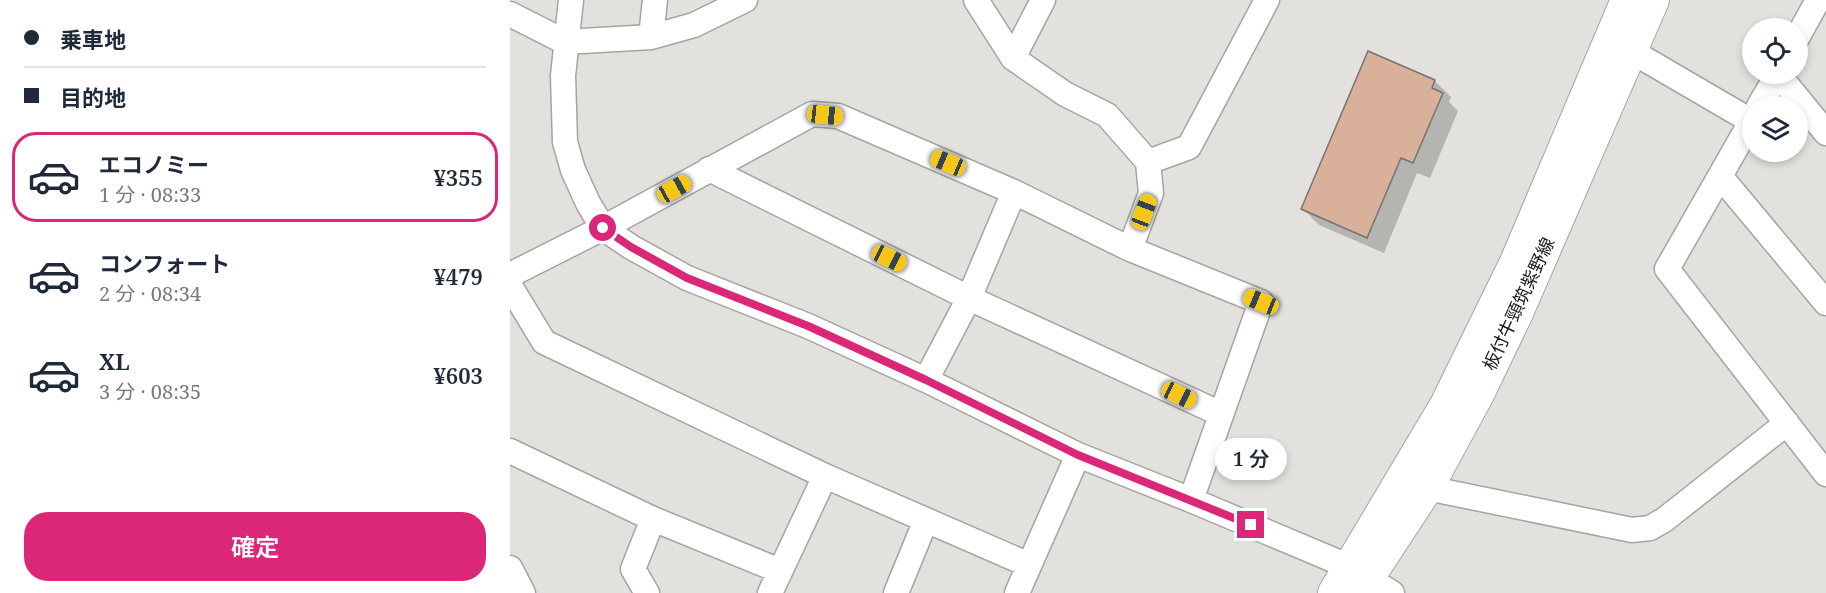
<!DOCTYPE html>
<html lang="ja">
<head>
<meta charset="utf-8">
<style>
	body { margin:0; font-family:"Noto Serif","Noto Sans JP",serif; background:#f2f2f3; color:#1f2937; height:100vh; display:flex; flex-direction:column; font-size:22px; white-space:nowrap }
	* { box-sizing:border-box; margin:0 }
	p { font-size:20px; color:#747a83 }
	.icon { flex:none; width:33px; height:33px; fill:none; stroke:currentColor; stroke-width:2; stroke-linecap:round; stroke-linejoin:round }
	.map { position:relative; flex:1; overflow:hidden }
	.sheet { display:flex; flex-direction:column; background:#fff; width:510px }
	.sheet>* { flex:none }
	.hud { display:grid; align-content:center; height:132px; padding:0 24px; background:#fff }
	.controls { position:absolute; left:1232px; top:18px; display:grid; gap:12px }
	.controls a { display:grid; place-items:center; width:66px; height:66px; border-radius:50%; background:#fff; box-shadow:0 3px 9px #0003; font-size:30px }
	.end { position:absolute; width:27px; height:27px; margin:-14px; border:8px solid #db2777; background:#fff; box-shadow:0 0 0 3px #fff }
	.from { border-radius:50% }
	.bubble { position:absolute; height:42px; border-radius:21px; background:#fff; box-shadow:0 3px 9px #0003; font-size:20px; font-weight:600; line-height:42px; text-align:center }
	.car { position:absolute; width:18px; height:36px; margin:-18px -9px; border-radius:8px; box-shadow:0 0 4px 2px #0007; background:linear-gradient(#f5c518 24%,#345 0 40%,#f5c518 0 76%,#345 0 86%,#f5c518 0) }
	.hud b { display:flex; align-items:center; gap:21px; height:57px; font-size:22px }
	.hud b+b { border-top:2px solid #e0e1e3 }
	.hud i { width:15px; height:15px; background:#1f2937 }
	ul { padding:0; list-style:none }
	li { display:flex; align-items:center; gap:18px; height:90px; margin:0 12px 9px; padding:0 12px; border:3px solid transparent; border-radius:24px }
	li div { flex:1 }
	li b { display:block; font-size:22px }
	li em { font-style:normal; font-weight:600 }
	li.on { border-color:#db2777 }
	li>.icon { width:54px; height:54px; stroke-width:1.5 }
	.primary-button { display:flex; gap:12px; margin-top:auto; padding:12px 24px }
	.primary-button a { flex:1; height:69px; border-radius:24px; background:#db2777; color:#fff; font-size:24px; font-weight:600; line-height:69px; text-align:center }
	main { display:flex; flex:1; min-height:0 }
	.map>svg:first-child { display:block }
	.shadow { fill:#0003 }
	.building { fill:#d9b19a; stroke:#777372; stroke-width:1.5 }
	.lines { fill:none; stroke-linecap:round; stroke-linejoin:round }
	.minor-casing { stroke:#a5a4a1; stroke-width:27 }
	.major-casing { stroke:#a5a4a1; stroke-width:34 }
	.minor { stroke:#fff; stroke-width:24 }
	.major { stroke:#fff; stroke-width:32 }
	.route { stroke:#db2777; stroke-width:8 }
	.labels { text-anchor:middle; stroke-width:4.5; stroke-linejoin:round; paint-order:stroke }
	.street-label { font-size:18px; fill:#1b1a19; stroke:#fff }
</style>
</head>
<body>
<main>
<section class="sheet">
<div class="hud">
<b><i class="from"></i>乗車地</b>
<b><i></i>目的地</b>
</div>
<ul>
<li class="on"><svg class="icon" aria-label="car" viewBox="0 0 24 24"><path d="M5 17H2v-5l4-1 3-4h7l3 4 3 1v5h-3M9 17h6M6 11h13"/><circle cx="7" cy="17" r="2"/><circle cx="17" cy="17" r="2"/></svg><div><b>エコノミー</b><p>1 分 · 08:33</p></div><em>¥355</em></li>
<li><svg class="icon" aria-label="car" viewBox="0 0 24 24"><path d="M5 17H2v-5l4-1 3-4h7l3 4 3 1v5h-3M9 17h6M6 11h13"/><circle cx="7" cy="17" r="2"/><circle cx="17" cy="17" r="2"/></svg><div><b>コンフォート</b><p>2 分 · 08:34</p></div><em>¥479</em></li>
<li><svg class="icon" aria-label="car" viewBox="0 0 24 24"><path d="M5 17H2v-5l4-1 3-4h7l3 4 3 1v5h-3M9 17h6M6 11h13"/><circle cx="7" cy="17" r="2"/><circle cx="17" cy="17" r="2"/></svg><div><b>XL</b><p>3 分 · 08:35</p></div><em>¥603</em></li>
</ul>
<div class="primary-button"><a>確定</a></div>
</section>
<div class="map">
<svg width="1316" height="593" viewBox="0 0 1316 593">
	<rect width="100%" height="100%" fill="#e2e1de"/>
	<!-- shadow -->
	<path class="shadow" d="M925 81 941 97 939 102 948 111 920 178 907 173 874 253 809 225 793 209Z"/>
	<!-- building -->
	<path class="building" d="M858 51 925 80 922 88 933 93 903 163 891 158 857 238 791 209Z"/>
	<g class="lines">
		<!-- minor casing -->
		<g class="minor-casing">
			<path id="minor" d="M61 0 53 76 55 142 63 170 78 203 93 228 121 247 177 278 298 326 416 380 568 455 681 500 840 567 882 593
				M466 0 503 58 555 94 597 115 638 162 641 193 620 249
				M0 14 55 42 141 37 184 25 235 0
				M141 37 145 0
				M1287 38 1308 0
				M1107 40 1121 51 1241 121
				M503 58 533 0
				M1249 106 1268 74 1316 133
				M1242 120 1157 269 1316 474
				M638 162 679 147 757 0
				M199 169 459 298 711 414
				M1210 176 1316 303
				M0 275 93 228 302 114 328 116 504 192 620 249 751 302 681 500
				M0 286 34 342 315 476 519 565
				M416 380 459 298 504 192
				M0 451 143 519 270 571
				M917 488 1122 530 1140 528 1154 520 1277 423
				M0 568 13 593
				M137 593 123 569 143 519
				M260 593 315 476
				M386 593 416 520
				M507 593 568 455"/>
		</g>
		<!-- major casing -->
		<g class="major-casing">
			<path id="major" d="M824 593 936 405 1006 262 1117 0
				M848 593 917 488 968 394 1006 315 1143 0"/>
		</g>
		<!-- minor -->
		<use href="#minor" class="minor"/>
		<!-- major -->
		<use href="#major" class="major"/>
	</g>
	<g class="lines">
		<!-- route -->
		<path class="route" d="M93 228 121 247 177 278 298 326 416 380 568 455 741 525"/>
	</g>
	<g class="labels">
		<!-- street labels -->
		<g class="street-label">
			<text transform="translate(1009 304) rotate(-65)" y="6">板付牛頸筑紫野線</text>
		</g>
	</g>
</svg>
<div class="controls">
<a><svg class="icon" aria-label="locate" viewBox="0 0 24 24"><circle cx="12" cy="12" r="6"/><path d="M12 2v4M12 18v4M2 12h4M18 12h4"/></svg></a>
<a><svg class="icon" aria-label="layers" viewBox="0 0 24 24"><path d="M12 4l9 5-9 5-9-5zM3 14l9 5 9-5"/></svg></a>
</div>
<i class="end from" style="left:93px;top:228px"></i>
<i class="end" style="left:741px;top:525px"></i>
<div class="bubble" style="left:705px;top:438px;width:72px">1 分</div>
<i class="car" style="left:315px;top:115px;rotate:96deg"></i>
<i class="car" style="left:438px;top:163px;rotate:293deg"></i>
<i class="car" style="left:164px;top:189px;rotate:61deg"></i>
<i class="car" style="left:634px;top:212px;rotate:21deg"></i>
<i class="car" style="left:379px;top:258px;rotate:116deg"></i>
<i class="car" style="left:751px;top:302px;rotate:292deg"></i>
<i class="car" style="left:669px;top:395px;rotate:115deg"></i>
</div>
</main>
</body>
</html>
